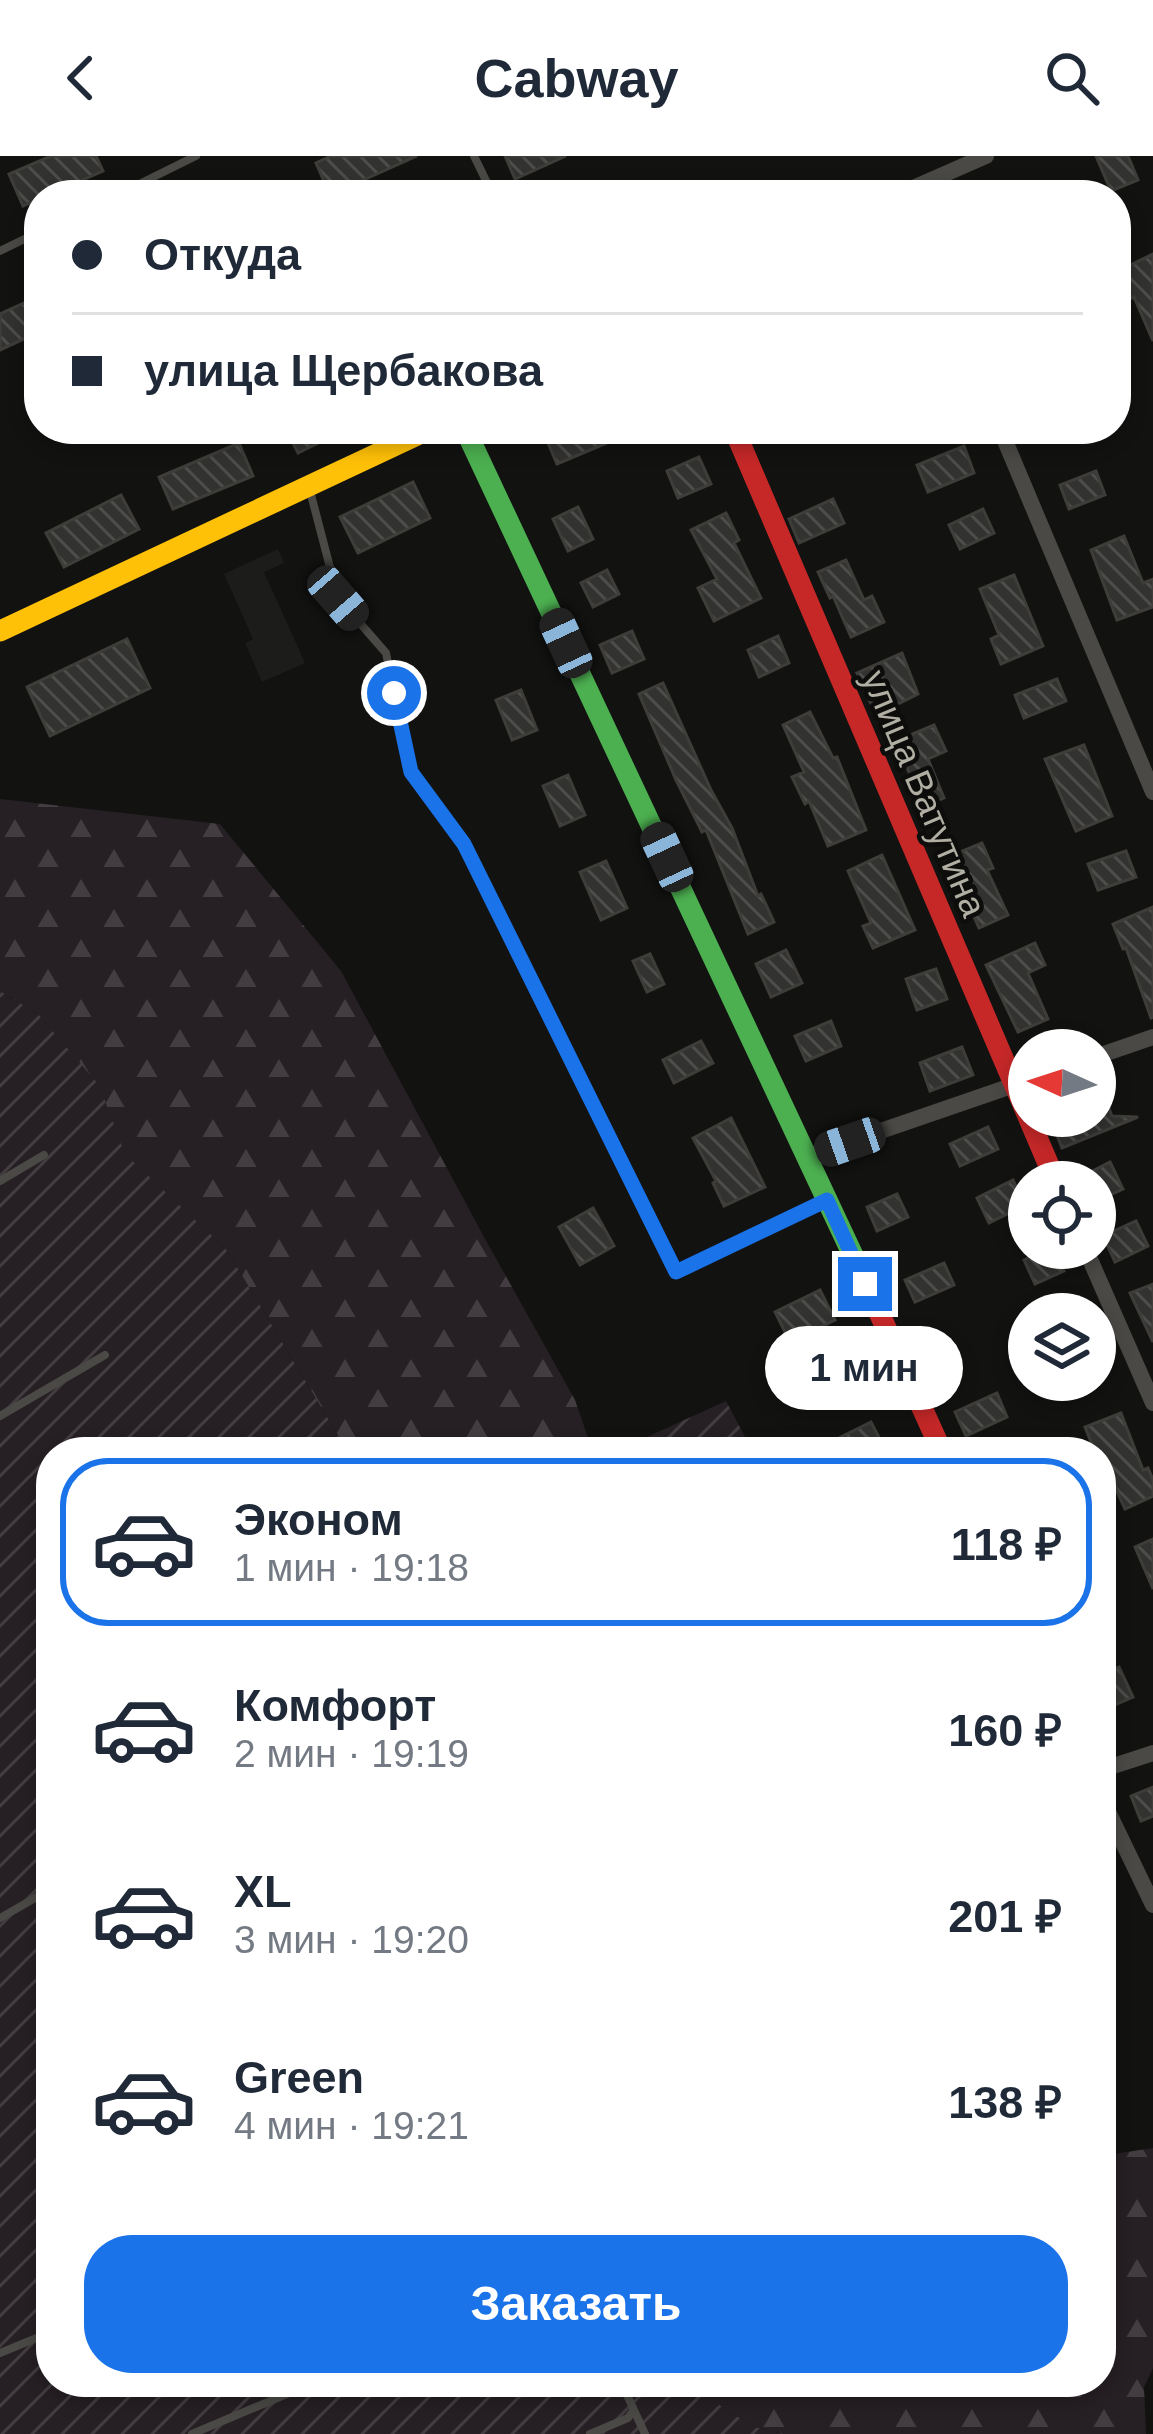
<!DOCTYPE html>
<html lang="ru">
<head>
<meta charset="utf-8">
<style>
	body { margin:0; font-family:Helvetica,sans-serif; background:#f6f6f7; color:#1f2937; height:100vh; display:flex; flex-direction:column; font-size:45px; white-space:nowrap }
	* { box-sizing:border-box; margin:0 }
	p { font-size:39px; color:#747a83 }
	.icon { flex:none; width:66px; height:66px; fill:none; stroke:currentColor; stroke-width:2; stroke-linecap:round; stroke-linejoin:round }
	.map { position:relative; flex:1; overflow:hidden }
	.details { position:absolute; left:36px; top:1281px; width:1080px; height:960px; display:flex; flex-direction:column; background:#fff; border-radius:48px; box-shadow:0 6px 18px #0003 }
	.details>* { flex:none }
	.banner { position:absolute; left:24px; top:24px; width:1107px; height:264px; border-radius:48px; box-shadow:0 6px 18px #0003; display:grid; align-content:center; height:264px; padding:0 48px; background:#fff }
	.needle { width:78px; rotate:273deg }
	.controls { position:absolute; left:1008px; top:873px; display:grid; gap:24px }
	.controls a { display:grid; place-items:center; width:108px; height:108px; border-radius:50%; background:#fff; box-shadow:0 6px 18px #0003; font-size:60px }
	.end { position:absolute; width:54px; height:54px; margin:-27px; border:15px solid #1a73e8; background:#fff; box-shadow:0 0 0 6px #fff }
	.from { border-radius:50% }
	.bubble { position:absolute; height:84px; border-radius:42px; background:#fff; box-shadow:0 6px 18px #0003; font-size:39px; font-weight:700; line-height:84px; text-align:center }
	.car { position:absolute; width:36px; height:72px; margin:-36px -18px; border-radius:15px; box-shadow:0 0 9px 3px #0007; background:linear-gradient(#222 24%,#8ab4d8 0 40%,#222 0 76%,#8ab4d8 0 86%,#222 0) }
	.banner b { display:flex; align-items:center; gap:42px; height:114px; font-size:45px }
	.banner b+b { border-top:3px solid #e0e1e3 }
	.banner i { width:30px; height:30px; background:#1f2937 }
	ul { padding:21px 0 0; list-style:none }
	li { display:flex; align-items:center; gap:36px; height:168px; margin:0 24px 18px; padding:0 24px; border:6px solid transparent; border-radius:48px }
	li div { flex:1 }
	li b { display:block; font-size:45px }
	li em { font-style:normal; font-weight:700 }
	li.current { border-color:#1a73e8 }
	li>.icon { width:108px; height:108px; stroke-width:1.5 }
	.action { display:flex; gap:24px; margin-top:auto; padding:24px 48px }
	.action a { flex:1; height:138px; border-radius:48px; background:#1a73e8; color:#fff; font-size:48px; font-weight:700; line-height:138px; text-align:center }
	header { display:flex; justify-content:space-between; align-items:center; height:156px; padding:0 48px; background:#fff; font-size:54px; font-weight:700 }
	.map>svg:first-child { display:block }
	.built { fill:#1c1d1b }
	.forest { fill:url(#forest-firs) }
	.garden { fill:url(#garden-furrows) }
	.building { fill:url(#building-back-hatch); stroke:#3e3d3a; stroke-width:3 }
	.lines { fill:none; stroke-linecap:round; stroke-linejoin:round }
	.lane { stroke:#4a4945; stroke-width:8 }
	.street { stroke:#4a4945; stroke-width:16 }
	.fast { stroke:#4caf50; stroke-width:21 }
	.slow { stroke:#ffc107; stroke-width:21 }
	.jam { stroke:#c62828; stroke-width:21 }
	.route { stroke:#1a73e8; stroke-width:15 }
	.labels { text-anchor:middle; stroke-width:9; stroke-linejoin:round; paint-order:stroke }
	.street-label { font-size:36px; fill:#b1aea3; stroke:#0d0d0c }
</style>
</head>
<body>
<header><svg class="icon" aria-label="back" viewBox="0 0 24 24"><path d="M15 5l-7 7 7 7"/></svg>Cabway<svg class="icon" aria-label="search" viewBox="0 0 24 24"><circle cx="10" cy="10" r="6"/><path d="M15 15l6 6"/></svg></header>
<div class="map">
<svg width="1153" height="2278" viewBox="0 0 1153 2278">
	<defs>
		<pattern id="forest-firs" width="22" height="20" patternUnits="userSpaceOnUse" patternTransform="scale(3)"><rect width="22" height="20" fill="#261f24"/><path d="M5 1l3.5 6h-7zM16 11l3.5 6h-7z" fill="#433d41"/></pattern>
		<pattern id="garden-furrows" width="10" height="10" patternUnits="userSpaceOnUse" patternTransform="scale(3)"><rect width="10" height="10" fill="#261f24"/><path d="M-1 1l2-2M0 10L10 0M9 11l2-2" fill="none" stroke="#433d41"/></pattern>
		<pattern id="building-back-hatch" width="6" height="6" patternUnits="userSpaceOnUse" patternTransform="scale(3)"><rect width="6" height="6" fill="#323230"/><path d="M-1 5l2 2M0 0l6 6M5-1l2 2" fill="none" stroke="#4d4d4b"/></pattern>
	</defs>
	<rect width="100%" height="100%" fill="#121211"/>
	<!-- built -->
	<path class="built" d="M278 393 284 407 264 416 305 507 262 526 245 487 253 483 224 418Z"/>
	<!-- forest -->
	<path class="forest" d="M0 643 220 668 341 815 484 1081 575 1244 593 1296H348L226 1093 124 998 98 929 38 858 0 835Z
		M1153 1992V2212L1144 2231 1146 2278H784L754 2271 693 2233V2226H1101V2000Z"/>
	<!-- garden -->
	<path class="garden" d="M0 835 38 858 99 929 125 998 226 1093 348 1296H51V2226H693L694 2233 754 2271 784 2278H0Z
		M726 1245 753 1296H614Z"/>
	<!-- building -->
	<path class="building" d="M51 0H96L103 15 48 39H39V43L23 50 9 18Z
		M331 0H417L330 39 316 7Z
		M505 0H566L515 23Z
		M1096 0H1128L1138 24 1111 35Z
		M1153 98V185L1134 141 1124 145 1116 126V116Z
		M39 140V176L0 194V158Z
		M286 273H347L298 297Z
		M542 273H640L557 308Z
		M239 287 253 320 173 353 159 321Z
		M964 290 974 317 928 336 917 309Z
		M699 301 711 328 678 342 667 315Z
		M1096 315 1105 339 1069 353 1060 329Z
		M413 326 430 362 358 397 340 361Z
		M121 339 139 373 64 411 46 377Z
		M833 343 844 367 799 387 789 363Z
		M578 351 593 383 568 395 553 363Z
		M983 353 994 377 960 393 949 369Z
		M726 357 739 384 734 387 761 442 714 465 698 432 717 423 691 374Z
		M1124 380 1143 427 1153 423V451L1117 464 1091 394Z
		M846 404 864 444 872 440 884 466 851 481 833 440 830 442 818 416Z
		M607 414 619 438 593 451 581 427Z
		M1014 419 1043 490 1001 508 991 483 999 479 980 433Z
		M632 475 644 503 612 517 600 489Z
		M778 480 789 507 759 521 748 494Z
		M127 483 150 532 50 580 27 531Z
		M902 497 918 538 876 559 857 517Z
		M1057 523 1066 545 1024 562 1015 539Z
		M663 527 711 634 732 672 758 740 761 738 774 766 748 778 706 674 702 676 676 624 639 538Z
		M521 534 537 574 512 584 496 544Z
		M810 556 833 602 837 601 866 674 828 690 809 645 805 648 792 621 804 616 783 569Z
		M934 569 946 595 928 603 944 642 924 650 907 612 902 614 891 587Z
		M1084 589 1112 660 1076 675 1045 603Z
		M568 619 585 659 560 670 543 630Z
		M982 687 993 712 987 714 1008 759 979 772 959 726 953 728 943 703Z
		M1126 695 1136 721 1098 734 1088 708Z
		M882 699 915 774 873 792 863 770 871 767 848 715Z
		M606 705 627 752 601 764 580 716Z
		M1153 751V861L1151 862 1126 792 1123 793 1113 768Z
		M1035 787 1045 809 1028 817 1048 863 1018 876 986 809Z
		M786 794 802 827 771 841 756 808Z
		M650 798 664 828 647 836 633 805Z
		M936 813 947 843 917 854 906 823Z
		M831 865 841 890 806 905 795 880Z
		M701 885 713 907 674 927 663 904Z
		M962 891 973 919 930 935 920 907Z
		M1096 919 1112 960 1138 961 1062 992 1051 964 1061 960H1095Z
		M731 962 765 1031 724 1050 713 1027 716 1025 693 982Z
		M988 971 998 993 960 1010 950 988Z
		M1110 1006 1123 1033 1095 1046V1026H1071Z
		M1013 1024 1025 1049 989 1067 977 1042Z
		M897 1038 908 1061 877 1075 867 1051Z
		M593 1052 614 1090 580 1109 559 1071Z
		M1136 1065 1148 1090 1115 1106 1103 1080Z
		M1050 1092H1053L1064 1115 1035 1128 1024 1104Z
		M944 1107 954 1129 915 1146 905 1124Z
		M1153 1128V1186L1130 1137Z
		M820 1134 835 1164 790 1186 775 1156Z
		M997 1237 1007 1261 966 1280 955 1256Z
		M1121 1257 1143 1314 1148 1312 1153 1324V1340L1125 1353 1101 1301V1296H1095L1085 1271Z
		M871 1266 882 1287 865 1296H844L837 1283Z
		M1153 1383V1433L1135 1391Z
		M1119 1511 1133 1541 1101 1555V1520Z
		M1153 1631V1660L1141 1665 1131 1640Z"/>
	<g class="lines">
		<!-- lane -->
		<path class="lane" d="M474 0 493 39
			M117 39 196 0
			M0 95 39 76
			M309 331 338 442 386 497 411 616 463 688 676 1116 825 1044
			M0 1025 44 999
			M0 1260 105 1199
			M0 1762 51 1733
			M0 2197 51 2176
			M621 2226 645 2278
			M192 2278 315 2226
			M590 2278 628 2262 633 2255"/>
		<!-- street -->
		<path class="street" d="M897 39 986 0
			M1000 273 1153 636
			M1095 901 1153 881
			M808 1000 1029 924
			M1085 1092 1153 1247
			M1101 1614 1153 1597
			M1101 1641 1153 1749"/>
		<!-- fast -->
		<path class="fast" d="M465 273 858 1110"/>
		<!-- slow -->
		<path class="slow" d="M0 475 430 273"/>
		<!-- jam -->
		<path class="jam" d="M734 273 1056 1026
			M858 1110 942 1296"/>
	</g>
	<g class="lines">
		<!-- route -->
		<path class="route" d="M394 537 411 616 464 688 676 1116 827 1044 865 1128"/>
	</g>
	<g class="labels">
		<!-- street labels -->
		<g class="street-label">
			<text transform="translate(925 637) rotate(67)" y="13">улица Ватутина</text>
		</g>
	</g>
</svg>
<div class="controls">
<a><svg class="needle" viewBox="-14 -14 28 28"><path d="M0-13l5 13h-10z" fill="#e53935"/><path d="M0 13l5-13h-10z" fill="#747a83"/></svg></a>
<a><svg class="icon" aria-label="locate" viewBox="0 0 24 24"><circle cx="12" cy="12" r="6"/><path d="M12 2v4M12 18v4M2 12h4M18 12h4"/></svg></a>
<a><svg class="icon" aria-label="layers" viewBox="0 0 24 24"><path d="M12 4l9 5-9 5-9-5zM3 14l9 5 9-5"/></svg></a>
</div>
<i class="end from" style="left:394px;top:537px"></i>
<i class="end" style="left:865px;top:1128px"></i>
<div class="bubble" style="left:765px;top:1170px;width:198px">1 мин</div>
<i class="car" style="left:338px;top:442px;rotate:139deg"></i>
<i class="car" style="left:566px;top:487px;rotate:335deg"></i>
<i class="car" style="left:667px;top:701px;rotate:335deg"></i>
<i class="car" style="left:850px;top:986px;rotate:251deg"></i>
<div class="banner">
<b><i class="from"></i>Откуда</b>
<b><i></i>улица Щербакова</b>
</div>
<section class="details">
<ul>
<li class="current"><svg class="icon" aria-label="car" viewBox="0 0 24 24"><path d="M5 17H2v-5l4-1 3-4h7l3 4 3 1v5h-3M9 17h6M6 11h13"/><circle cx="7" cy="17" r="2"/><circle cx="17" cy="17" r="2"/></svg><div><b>Эконом</b><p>1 мин · 19:18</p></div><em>118 ₽</em></li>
<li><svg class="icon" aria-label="car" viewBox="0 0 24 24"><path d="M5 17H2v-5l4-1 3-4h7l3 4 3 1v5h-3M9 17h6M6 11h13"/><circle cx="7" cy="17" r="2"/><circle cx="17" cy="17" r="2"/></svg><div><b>Комфорт</b><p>2 мин · 19:19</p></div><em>160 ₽</em></li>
<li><svg class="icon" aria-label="car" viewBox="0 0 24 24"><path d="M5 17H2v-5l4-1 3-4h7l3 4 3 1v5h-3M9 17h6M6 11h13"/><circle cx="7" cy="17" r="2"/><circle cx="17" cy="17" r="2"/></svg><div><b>XL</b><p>3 мин · 19:20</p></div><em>201 ₽</em></li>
<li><svg class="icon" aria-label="car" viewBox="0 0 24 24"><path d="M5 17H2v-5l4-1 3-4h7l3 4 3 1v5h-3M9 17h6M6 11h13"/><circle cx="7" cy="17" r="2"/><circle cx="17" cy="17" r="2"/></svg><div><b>Green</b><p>4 мин · 19:21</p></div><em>138 ₽</em></li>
</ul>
<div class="action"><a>Заказать</a></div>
</section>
</div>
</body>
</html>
